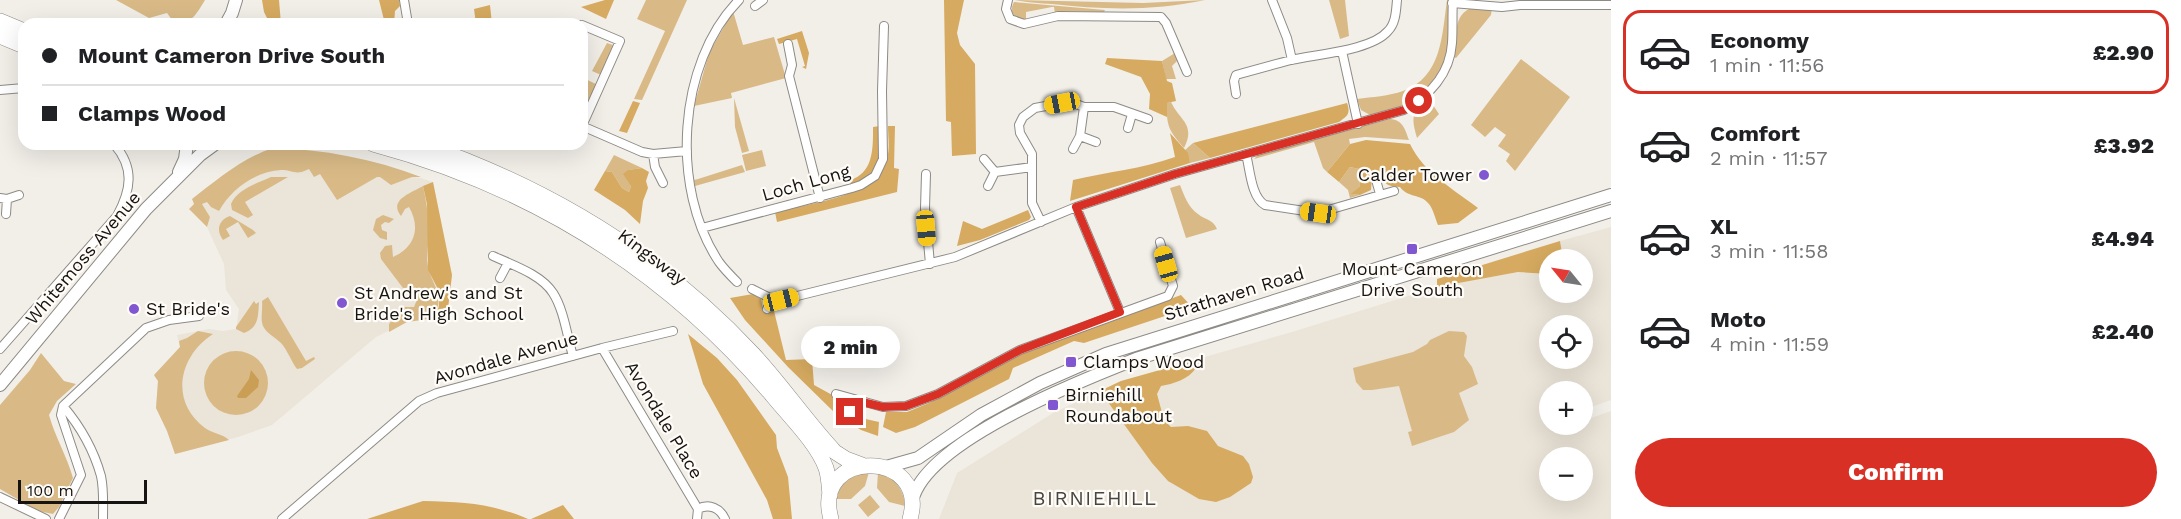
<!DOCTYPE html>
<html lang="en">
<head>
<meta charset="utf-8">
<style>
	body { margin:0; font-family:"Work Sans",sans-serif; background:#f2f2f2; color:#202124; height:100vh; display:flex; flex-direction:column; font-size:22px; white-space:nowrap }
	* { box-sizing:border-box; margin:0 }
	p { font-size:20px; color:#757577 }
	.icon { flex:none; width:33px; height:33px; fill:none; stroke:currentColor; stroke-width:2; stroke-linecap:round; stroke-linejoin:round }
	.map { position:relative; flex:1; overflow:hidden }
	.side { display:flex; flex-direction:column; background:#fff; width:570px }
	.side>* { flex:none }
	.top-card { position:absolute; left:18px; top:18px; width:570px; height:132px; border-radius:18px; box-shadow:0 6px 24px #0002; display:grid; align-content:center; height:132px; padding:0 24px; background:#fff }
	.needle { width:39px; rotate:300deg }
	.fabs { position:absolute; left:1539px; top:249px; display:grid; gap:12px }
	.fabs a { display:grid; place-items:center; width:54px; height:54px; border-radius:50%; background:#fff; box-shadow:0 6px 24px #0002; font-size:30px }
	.scale { position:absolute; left:18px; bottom:15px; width:129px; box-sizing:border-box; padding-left:6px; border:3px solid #151412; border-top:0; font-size:16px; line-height:21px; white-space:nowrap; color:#151412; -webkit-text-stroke:4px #fffcf8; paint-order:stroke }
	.end { position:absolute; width:27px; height:27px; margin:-14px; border:8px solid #d93025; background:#fff; box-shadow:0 0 0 3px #fff }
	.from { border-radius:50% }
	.bubble { position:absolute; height:42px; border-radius:21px; background:#fff; box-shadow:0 6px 24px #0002; font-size:20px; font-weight:800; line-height:42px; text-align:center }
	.car { position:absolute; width:18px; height:36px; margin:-18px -9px; border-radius:8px; box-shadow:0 0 4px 2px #0007; background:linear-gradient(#f5c518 24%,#345 0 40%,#f5c518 0 76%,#345 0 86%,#f5c518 0) }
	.top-card b { display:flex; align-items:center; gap:21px; height:57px; font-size:22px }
	.top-card b+b { border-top:2px solid #e0e0e0 }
	.top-card i { width:15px; height:15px; background:#202124 }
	ul { padding:10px 0 0; list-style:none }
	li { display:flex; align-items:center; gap:18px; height:84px; margin:0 12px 9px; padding:0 12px; border:3px solid transparent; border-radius:18px }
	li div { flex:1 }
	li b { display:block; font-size:22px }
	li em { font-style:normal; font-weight:800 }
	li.on { border-color:#d93025 }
	li>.icon { width:54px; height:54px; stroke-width:1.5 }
	.action { display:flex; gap:12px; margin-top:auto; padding:12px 24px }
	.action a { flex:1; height:69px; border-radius:36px; background:#d93025; color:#fff; font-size:24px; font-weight:800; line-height:69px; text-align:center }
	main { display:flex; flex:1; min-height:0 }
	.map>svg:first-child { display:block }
	.built { fill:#ebe4d8; fill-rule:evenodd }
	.green { fill:#d9ba87 }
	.forest { fill:#d6aa60 }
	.water { fill:#ca9e54 }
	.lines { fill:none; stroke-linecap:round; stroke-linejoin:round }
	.street-casing { stroke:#8e8b86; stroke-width:10 }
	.secondary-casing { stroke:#8e8b86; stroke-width:14 }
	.primary-casing { stroke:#8e8b86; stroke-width:14 }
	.highway-casing { stroke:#8e8b86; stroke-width:16 }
	.street { stroke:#fff; stroke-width:8 }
	.secondary { stroke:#fff; stroke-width:12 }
	.primary { stroke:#fff; stroke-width:12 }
	.highway { stroke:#fff; stroke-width:15 }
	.route { stroke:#d93025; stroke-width:8 }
	.poi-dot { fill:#8157d1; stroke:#fffcf8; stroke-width:2 }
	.labels { text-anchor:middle; stroke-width:4.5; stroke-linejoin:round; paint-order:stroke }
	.poi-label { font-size:18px; fill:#151412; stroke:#fffcf8; text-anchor:start }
	.street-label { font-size:18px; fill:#151412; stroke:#fffcf8 }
	.neighbourhood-label { font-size:20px; letter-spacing:1.5px; fill:#474540; stroke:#fffcf8 }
</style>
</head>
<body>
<main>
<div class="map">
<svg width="1611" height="519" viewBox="0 0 1611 519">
	<rect width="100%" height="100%" fill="#f2efe9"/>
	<!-- built -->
	<path class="built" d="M291 163 421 178 433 182 452 275 447 317 407 322 376 337 272 425 238 437 175 454 167 431 156 408 158 381 154 376 180 347 177 335 209 329 223 331 236 329 239 309 226 290 224 264 207 227 210 217 202 204 253 173Z
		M1611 227V400L1583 410 1582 392H1550V424L1568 425 1569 426 1582 424 1583 421 1611 411V519H939L957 473 1053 413 1121 381 1292 332 1437 287 1518 272 1549 274 1550 292H1582V260L1563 259 1560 241ZM1550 326H1582V358H1550ZM1550 458H1582V490H1550Z"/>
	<!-- green -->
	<path class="green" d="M116 0H205C197 13 192 24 175 24L167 13 149 18Z
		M646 0H687L642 100 634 99 665 31 637 19Z
		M1015 0 1143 3 1205 0C1155 11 1103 10 1052 4 1040 3 1028 3 1015 0Z
		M1329 0H1345L1349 36 1340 39Z
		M1447 0H1450C1449 18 1451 38 1446 56 1437 89 1403 111 1370 115L1361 110 1357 99C1372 97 1389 96 1403 91 1442 77 1442 35 1447 0Z
		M1014 2 1105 10 1104 12 1066 11 1055 14 1054 7H1052L1026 12V20C1015 20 1008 13 1014 2Z
		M1473 7 1492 8 1491 15 1456 58 1454 57C1458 38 1451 15 1473 7Z
		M733 11 743 45 774 37 786 78 731 93 732 98 694 106 709 53Z
		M607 43 613 45V49L601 75 592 71Z
		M1175 53 1177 61 1172 66 1176 79H1166L1162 61Z
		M1521 59 1570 97 1515 171 1506 161 1510 154 1498 146 1506 135 1495 127 1485 137 1471 125Z
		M583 78 596 84 587 107 582 113Z
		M734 98 749 151 742 153 735 127Z
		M1429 99 1439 114 1417 138C1411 117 1411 113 1429 99Z
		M1171 102C1180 121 1196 124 1184 148 1169 131 1166 126 1167 103Z
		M1390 119C1403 120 1405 129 1409 140L1365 137 1349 139 1350 144 1327 172 1323 168 1314 142 1254 159 1258 155Z
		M1193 143 1210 158 1190 163 1185 150Z
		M273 148C322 149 375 159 421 177H412L391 185 380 177H377L337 200 320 174 314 177 309 169C295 176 294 170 281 170 256 171 231 189 219 211L211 207 207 202 202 204 210 217 207 227 189 209 194 204 192 199C217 180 242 158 273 148Z
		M762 150 766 166 746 171 742 155Z
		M614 155 642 168 629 170 631 186 629 192 622 188 612 172 605 171Z
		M742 165 745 172 695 186 694 180 698 179Z
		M1350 167 1359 169 1360 186 1352 194 1360 195 1350 198 1348 190 1339 182Z
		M271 177H288L245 202 253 215 248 218 232 210 231 204C237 189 258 183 271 177Z
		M1180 185C1184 195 1188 207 1198 214 1205 220 1213 219 1217 229L1186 238 1170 188Z
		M423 186C426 201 429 216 429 232 429 241 427 251 427 260 430 286 445 289 435 318L407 322 389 332V324L403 307H414L418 297 413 289 403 288 381 259 380 253 385 246 392 245 393 257C415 247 421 228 409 207L405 209 401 216C388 200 411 193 423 186Z
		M383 215 394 219 389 223 385 222 381 225 382 230 387 232V240L380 238 373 230 376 219Z
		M230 216 253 230 256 233 248 238 238 222 226 229 230 236 223 240C216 231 218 220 230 216Z
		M268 297 306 361 314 357 315 359 302 368 297 369C291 361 288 351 281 343 275 337 267 334 263 326 260 318 263 309 262 301Z
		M254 301 256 304 259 302C258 317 259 327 244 333L236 329V327Z
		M198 331 213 334C179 356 169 401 205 428 212 433 223 434 229 440L175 454 167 431 156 408 158 381 154 375 180 347 179 341 187 338Z
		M1449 331 1464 332 1467 336 1464 356 1472 367 1478 384 1459 393 1469 420 1454 432 1412 446 1408 432 1412 431 1399 386 1372 390H1363L1356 382 1353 368 1413 352 1427 344 1430 340Z
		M204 383a32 32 0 1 1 64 0a32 32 0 1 1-64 0Z
		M41 353 64 381 76 384 57 401 49 415C55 437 67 456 73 478L59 507 53 514 38 511 0 489V405L30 370Z
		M869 472 865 486 851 499H836C843 479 849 476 869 472Z
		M878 472C894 477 904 489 905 506L889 502 877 488Z
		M870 495 880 507 868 517 858 505Z"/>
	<!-- forest -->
	<path class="forest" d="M262 0H279L281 24H270L264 12Z
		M379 0H399L400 6 395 11 394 24H385Z
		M605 0H614L606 19 581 7Z
		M944 0H964L957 33 960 45 975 64 976 154 952 156 951 122 946 121Z
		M490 5 492 24H476L474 9Z
		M802 31 809 53 806 69 802 67 805 66 797 39 779 44 777 39Z
		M1107 58 1162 61 1167 81 1172 83 1176 101 1167 103V117L1149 109 1150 94 1141 77 1105 64Z
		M633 101 640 103 627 133 619 131Z
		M1347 103C1351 114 1347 116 1339 122L1210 158 1193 143Z
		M880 126C880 157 884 174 851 186L850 180C874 173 873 147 873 127Z
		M888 126H895L894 168 899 169 897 192 777 222 775 212C807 204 880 196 887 159 890 148 888 136 888 126Z
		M1170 133 1188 153 1190 163 1070 201 1073 180C1107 172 1142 169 1175 157Z
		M1366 140 1410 144C1424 173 1452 188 1478 208L1458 223 1438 225C1435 218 1433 208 1428 203 1421 194 1408 198 1400 187 1390 186 1385 186 1381 176L1372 178 1371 190 1360 195 1351 194 1360 186 1359 169 1350 167 1339 182 1327 172 1350 144Z
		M642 168 649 172 646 181 648 188 643 201 640 224 625 210 594 190 605 171 612 172 622 188 629 192 631 186 623 174 628 170Z
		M433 182 452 275 447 317 435 318 439 306V291L428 270 427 204 423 186Z
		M1028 210 1031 217 1029 220 980 240 957 246 963 221 982 229Z
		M1560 241 1563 259 1550 260 1549 274 1518 272 1437 287V279Z
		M753 294 761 299 763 310 774 311 786 360 812 359 814 385 845 402 848 407V415L879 422 878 436 861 430 837 415 788 367 745 320 730 298Z
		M1181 295 1192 307 1084 343 1074 341 1013 368 1009 379 915 427 896 433 883 427 886 412H907L929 403 1011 358Z
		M688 334 717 358 737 380 776 435 777 448 788 477 792 519H773L767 500 703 384Z
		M1192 361 1196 368C1189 379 1173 384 1161 386L1157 394 1164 420 1171 427 1188 426 1207 431 1218 446 1243 456 1249 464 1253 477 1251 483 1230 497 1216 502 1199 499 1168 481 1152 463 1100 391 1121 381Z
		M423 501C464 502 490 503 528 519H367Z
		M563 505 574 519H531Z"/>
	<!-- water -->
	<path class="water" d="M251 370 259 380 258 387 246 398H238L237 396 249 379Z"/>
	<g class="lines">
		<!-- street casing -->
		<g class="street-casing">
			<path id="street" d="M404 0 408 24
				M1008 0 1006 9 1010 19 1024 24 1058 16 1161 17 1166 23 1187 72
				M1272 0 1287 38 1292 60
				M1452 3 1502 7 1520 5H1611
				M755 6 763 0
				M582 25 620 41 582 126
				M788 44 792 65 789 76 820 198
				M1342 51 1358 124
				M0 90 24 88
				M1236 94 1234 81 1236 75C1254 70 1272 65 1291 60 1316 54 1371 51 1388 31 1396 23 1396 10 1397 0
				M582 126 642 152 653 154 687 151
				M1128 128 1132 114
				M1080 136 1096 142
				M1073 149 1080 136 1084 107
				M653 154 655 167 663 183
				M1246 154C1250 169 1251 197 1265 205L1318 213 1394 191
				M984 159 995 172 988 186
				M995 172 1032 167
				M926 174 925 208 930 264
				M1376 180 1380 194
				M0 198 7 199 19 195
				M1076 207 1120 312
				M6 214 7 199
				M1041 222 1032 203V154L1020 133 1019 125 1023 117 1035 108 1062 103 1076 104 1084 107H1114L1148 119
				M702 228 852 188 861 185 875 176 883 159 882 91 884 26
				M493 256C512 265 541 274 553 293 564 310 567 336 573 356
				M500 278 508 263
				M737 282C731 276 724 269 719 262 670 189 677 63 739 0
				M752 289 772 299
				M767 309 772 299 781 300 955 257 1076 207 1175 174 1404 110C1429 96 1450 74 1452 43 1453 29 1452 14 1453 0
				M602 348 698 509 697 519
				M0 349 117 216C131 190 135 168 114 144
				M836 394 883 407 906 406 938 394 1020 350 1168 296 1173 286 1160 242
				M63 406C80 426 94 451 101 476 104 490 103 505 103 519
				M851 412 854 400
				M0 497 46 519
				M698 509C709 503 720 508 725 519
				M59 519 81 475 61 415 63 406 146 328 169 320 199 316
				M282 519 419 401 437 393 602 348 673 331"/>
		</g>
		<!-- secondary casing -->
		<g class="secondary-casing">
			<path id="secondary" d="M226 24 232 13 236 0
				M179 172 185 159 187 144
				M0 385 146 209 200 155 215 144"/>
		</g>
		<!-- primary casing -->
		<g class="primary-casing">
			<path id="primary" d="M886 467 918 458 981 415 1040 383 1106 354 1611 195
				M912 501C926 441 1082 380 1136 359L1611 211"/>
		</g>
		<!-- highway casing -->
		<g class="highway-casing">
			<path id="highway" d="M0 21 24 31
				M0 36 24 46
				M373 144C533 187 665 269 772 395 789 416 817 443 826 468 829 477 829 486 830 495
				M422 144C549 188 661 255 753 354 782 385 806 421 835 452L846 459 862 465
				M831 519C811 447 930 449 910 519"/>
		</g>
		<!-- street -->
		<use href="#street" class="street"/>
		<!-- secondary -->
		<use href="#secondary" class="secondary"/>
		<!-- primary -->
		<use href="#primary" class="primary"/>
		<!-- highway -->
		<use href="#highway" class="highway"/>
	</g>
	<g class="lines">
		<!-- route -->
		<path class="route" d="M850 412 854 400 883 407 906 406 938 394 1020 350 1120 312 1076 207 1175 174 1404 110 1419 101"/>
	</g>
	<!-- markers -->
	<g class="poi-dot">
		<circle cx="1484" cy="175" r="6"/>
		<rect x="1406" y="243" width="12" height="12" rx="3"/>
		<circle cx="342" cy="303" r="6"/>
		<circle cx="134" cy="309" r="6"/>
		<rect x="1065" y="356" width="12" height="12" rx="3"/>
		<rect x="1047" y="399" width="12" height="12" rx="3"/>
	</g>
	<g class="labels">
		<!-- poi labels -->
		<g class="poi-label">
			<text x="1472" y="181" text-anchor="end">Calder Tower</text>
			<text x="1412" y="275" text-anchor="middle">Mount Cameron<tspan x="1412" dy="21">Drive South</tspan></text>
			<text x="354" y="299">St Andrew's and St<tspan x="354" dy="21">Bride's High School</tspan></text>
			<text x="146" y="315">St Bride's</text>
			<text x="1083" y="368">Clamps Wood</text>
			<text x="1065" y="401">Birniehill<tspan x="1065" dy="21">Roundabout</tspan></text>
		</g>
		<!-- street labels -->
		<g class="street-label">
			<text transform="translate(806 183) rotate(-16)" y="6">Loch Long</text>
			<text transform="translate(652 257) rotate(37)" y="6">Kingsway</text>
			<text transform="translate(83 258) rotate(-50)" y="6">Whitemoss Avenue</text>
			<text transform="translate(1234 294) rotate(-17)" y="6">Strathaven Road</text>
			<text transform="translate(506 358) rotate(-16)" y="6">Avondale Avenue</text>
			<text transform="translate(664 420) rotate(59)" y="6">Avondale Place</text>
		</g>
		<!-- neighbourhood labels -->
		<g class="neighbourhood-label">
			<text x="1095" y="505">BIRNIEHILL</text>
		</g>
	</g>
</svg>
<div class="fabs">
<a><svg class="needle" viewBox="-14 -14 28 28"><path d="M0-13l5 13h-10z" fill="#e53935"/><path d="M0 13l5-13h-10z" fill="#757577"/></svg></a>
<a><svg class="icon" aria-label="locate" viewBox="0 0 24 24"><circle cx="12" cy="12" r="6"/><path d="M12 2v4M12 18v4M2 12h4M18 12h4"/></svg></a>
<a>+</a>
<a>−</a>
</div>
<div class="scale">100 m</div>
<i class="end from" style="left:1419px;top:101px"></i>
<i class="end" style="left:850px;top:412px"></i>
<div class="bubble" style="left:801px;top:326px;width:99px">2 min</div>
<i class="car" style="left:1062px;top:103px;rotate:259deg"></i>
<i class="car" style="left:1318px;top:213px;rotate:278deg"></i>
<i class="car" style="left:926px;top:228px;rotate:175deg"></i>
<i class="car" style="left:1166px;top:264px;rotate:344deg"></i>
<i class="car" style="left:781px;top:300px;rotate:76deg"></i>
<div class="top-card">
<b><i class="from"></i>Mount Cameron Drive South</b>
<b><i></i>Clamps Wood</b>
</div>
</div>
<section class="side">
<ul>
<li class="on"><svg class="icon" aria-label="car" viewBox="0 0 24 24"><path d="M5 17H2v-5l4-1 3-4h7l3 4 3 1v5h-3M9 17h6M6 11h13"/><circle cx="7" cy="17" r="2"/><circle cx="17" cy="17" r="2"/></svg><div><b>Economy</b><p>1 min · 11:56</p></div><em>£2.90</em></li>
<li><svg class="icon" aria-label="car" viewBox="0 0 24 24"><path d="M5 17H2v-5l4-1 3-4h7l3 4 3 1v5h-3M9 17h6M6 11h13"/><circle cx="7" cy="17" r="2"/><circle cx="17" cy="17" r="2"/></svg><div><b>Comfort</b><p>2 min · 11:57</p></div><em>£3.92</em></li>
<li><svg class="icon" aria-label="car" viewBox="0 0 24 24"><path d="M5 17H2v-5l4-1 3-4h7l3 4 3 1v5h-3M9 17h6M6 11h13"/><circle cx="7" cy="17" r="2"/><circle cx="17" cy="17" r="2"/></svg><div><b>XL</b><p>3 min · 11:58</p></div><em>£4.94</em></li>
<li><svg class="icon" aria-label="car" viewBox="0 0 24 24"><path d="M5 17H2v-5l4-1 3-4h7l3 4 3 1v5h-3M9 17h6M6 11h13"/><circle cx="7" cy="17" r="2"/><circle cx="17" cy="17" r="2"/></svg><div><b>Moto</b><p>4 min · 11:59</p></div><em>£2.40</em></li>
</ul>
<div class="action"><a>Confirm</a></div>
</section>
</main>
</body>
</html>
